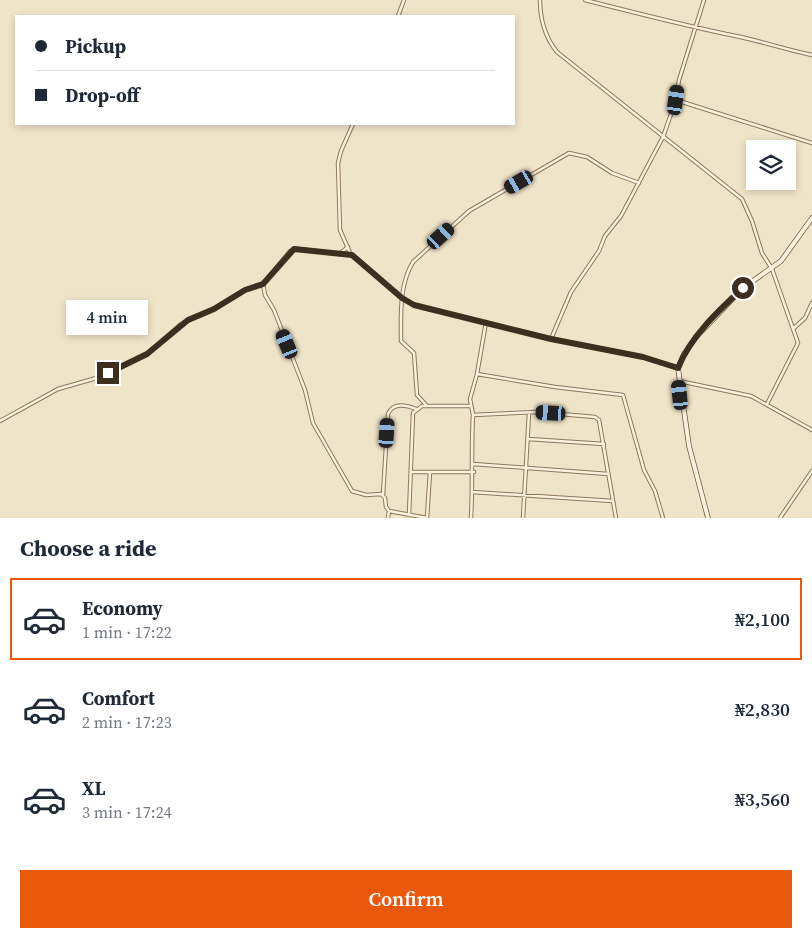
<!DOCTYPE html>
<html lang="en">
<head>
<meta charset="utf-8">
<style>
	body { margin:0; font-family:"Source Serif 4",serif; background:#f6f6f7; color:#1f2937; height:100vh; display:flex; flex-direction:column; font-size:19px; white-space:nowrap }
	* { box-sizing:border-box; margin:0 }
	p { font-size:16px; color:#747a83 }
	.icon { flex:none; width:28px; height:28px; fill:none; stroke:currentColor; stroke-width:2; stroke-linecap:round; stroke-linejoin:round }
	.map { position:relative; height:518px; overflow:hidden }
	.side { display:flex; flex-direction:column; background:#fff; flex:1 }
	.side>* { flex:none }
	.banner { position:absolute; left:15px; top:15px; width:500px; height:110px; border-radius:0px; box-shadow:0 2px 8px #0003; display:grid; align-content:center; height:110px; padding:0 20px; background:#fff }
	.tools { position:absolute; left:746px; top:140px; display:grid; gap:10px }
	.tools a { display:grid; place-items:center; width:50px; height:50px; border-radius:0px; background:#fff; box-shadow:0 2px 8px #0003; font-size:25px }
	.end { position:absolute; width:22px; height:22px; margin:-11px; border:6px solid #3d2e20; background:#fff; box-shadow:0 0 0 2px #fff }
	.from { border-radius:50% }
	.bubble { position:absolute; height:35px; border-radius:0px; background:#fff; box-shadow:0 2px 8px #0003; font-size:16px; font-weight:600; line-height:35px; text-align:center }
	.car { position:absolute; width:15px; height:30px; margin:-15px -8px; border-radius:6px; box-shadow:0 0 4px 1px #0007; background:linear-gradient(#222 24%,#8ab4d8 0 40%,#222 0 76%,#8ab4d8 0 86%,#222 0) }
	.banner b { display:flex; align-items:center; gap:18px; height:48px; font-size:19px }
	.banner b+b { border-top:1px solid #e0e1e3 }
	.banner i { width:12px; height:12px; background:#1f2937 }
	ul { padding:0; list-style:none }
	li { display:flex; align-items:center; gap:15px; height:82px; margin:0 10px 8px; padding:0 10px; border:2px solid transparent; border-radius:0px }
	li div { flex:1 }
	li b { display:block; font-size:19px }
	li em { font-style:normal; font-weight:600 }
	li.active { border-color:#ea580c }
	li>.icon { width:45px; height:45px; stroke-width:1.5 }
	h2 { padding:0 20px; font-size:22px; line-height:60px }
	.button { display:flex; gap:10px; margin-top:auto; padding:10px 20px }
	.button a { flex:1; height:58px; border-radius:0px; background:#ea580c; color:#fff; font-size:20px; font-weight:600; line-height:58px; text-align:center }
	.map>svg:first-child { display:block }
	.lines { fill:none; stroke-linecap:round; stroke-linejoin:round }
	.street-casing { stroke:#8d765c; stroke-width:4.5 }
	.secondary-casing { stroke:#6f573f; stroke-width:5.5 }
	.street { stroke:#faf1dc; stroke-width:2.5 }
	.secondary { stroke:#faf1dc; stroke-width:4 }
	.route { stroke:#3d2e20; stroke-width:6 }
</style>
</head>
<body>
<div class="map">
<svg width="812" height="518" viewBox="0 0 812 518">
	<rect width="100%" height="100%" fill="#f0e4c8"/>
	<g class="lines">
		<!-- street casing -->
		<g class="street-casing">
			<path id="street" d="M540 0C540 19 545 37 557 52L742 199 752 221 762 253 772 269 798 343 767 404
				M585 0C632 12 679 24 726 34 755 39 783 49 812 55
				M398 16 404 0
				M676 100 812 143
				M339 254 348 247
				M351 255 340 230 338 163 341 151 353 124
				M263 284 265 295 274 310 305 390 313 423 352 491 366 495 381 494 385 498 386 507 389 511 427 518
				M486 322 477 374 555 387 623 395 644 470 655 491 663 518
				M794 328 805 318 812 303
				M551 339 571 292 599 251 605 236 621 216 663 137 676 100 679 80 704 0
				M477 374 470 399 473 415 537 412 595 417 599 420 616 518
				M679 381 751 396 812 430
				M427 406 417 395 414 353 401 341C401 314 399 285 413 262L469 211 569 153 587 157 612 173 639 183
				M0 421 58 389 93 379 124 366 147 354 181 324 214 309 245 290 263 284 290 251 297 249 352 255 402 298 414 305 551 339 643 357 678 368
				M528 439 604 444
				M473 464 608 474
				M411 472H474
				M472 492 613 501
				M383 495 388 414C393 402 406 405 416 409
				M409 515 413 413 422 406H470
				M388 518 389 511
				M427 518 430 472
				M471 518C473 484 471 450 473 415
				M523 518 529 413
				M780 518 812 471"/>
		</g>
		<!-- secondary casing -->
		<g class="secondary-casing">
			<path id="secondary" d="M708 518 689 446 678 368 684 354 696 337 743 288 781 261 812 218"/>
		</g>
		<!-- street -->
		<use href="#street" class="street"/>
		<!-- secondary -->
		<use href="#secondary" class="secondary"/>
	</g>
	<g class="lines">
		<!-- route -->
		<path class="route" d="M108 373 147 354 188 320 214 309 245 290 263 284 294 249 352 255 402 298 414 305 551 339 643 357 678 368C691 336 718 311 743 288"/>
	</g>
</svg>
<div class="tools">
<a><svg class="icon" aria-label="layers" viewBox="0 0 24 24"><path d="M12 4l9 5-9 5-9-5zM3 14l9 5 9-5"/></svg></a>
</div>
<i class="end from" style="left:743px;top:288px"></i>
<i class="end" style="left:108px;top:373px"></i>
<div class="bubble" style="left:66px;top:300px;width:82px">4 min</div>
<i class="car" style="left:676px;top:100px;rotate:8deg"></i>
<i class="car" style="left:519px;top:182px;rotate:240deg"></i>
<i class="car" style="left:441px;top:236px;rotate:48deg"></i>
<i class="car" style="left:287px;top:344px;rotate:337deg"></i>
<i class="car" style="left:680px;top:395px;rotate:354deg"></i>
<i class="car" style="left:551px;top:413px;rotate:273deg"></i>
<i class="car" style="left:387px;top:433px;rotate:4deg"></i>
<div class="banner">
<b><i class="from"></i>Pickup</b>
<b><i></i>Drop-off</b>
</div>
</div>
<section class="side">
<h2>Choose a ride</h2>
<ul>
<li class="active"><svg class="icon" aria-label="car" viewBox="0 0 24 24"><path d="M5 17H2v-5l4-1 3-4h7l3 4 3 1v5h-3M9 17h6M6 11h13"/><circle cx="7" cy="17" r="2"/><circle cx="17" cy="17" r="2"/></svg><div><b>Economy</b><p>1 min · 17:22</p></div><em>₦2,100</em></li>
<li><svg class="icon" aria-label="car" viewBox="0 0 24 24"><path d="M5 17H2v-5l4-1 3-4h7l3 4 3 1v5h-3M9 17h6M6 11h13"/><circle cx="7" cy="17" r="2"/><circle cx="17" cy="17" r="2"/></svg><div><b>Comfort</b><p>2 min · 17:23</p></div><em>₦2,830</em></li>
<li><svg class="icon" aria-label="car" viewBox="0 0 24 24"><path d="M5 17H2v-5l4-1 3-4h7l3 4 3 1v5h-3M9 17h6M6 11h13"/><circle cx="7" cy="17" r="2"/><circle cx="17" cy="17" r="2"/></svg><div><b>XL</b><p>3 min · 17:24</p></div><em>₦3,560</em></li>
</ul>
<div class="button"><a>Confirm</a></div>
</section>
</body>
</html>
